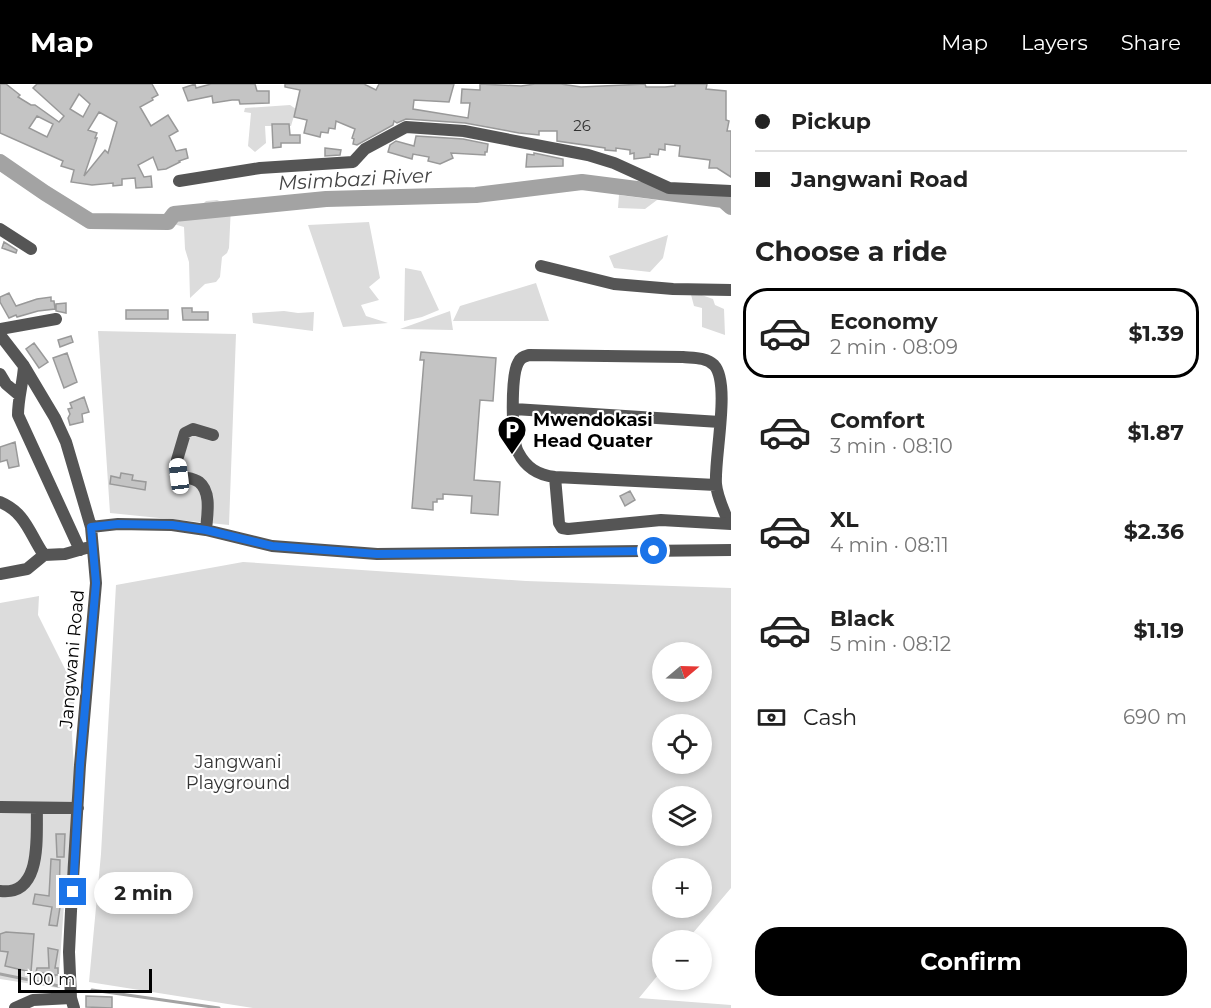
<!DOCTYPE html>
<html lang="en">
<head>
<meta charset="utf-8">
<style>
	body { margin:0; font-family:Montserrat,sans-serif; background:#f6f6f6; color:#222; height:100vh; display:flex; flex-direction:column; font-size:22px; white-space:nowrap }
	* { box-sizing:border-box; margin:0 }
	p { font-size:20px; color:#767676 }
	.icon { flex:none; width:33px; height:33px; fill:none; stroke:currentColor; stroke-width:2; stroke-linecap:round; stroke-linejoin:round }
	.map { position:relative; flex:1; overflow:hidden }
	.sheet { display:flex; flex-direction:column; background:#fff; width:480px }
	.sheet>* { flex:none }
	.top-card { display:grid; align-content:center; height:132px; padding:0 24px; background:#fff }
	.needle { width:39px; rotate:71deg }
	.fabs { position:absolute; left:652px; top:558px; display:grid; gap:12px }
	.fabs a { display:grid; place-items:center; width:60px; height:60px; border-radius:50%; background:#fff; box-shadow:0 3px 9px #0003; font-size:30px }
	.scale { position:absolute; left:18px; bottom:15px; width:134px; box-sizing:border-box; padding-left:6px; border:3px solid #000; border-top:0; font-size:16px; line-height:21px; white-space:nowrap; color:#000; -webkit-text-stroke:4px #fff; paint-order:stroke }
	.end { position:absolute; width:27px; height:27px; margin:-14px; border:8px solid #1a73e8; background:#fff; box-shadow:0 0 0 3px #fff }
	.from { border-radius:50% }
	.bubble { position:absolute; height:42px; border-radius:21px; background:#fff; box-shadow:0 3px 9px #0003; font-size:20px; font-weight:700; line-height:42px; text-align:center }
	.car { position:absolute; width:18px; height:36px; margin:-18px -9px; border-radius:8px; box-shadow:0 0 4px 2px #0007; background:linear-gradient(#fff 24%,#345 0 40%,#fff 0 76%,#345 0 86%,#fff 0) }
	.top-card b { display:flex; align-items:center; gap:21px; height:57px; font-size:22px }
	.top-card b+b { border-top:2px solid #e0e0e0 }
	.top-card i { width:15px; height:15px; background:#222 }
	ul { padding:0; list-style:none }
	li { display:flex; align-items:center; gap:18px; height:90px; margin:0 12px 9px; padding:0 12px; border:3px solid transparent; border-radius:24px }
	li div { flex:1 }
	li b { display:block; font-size:22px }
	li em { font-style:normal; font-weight:700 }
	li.selected { border-color:#000 }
	li>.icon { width:54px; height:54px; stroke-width:1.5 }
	h2 { padding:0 24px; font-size:27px; line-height:72px }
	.pay { display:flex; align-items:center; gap:15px; height:66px; padding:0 24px; font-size:22px }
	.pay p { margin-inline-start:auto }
	.action { display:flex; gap:12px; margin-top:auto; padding:12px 24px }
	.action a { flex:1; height:69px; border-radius:24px; background:#000; color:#fff; font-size:24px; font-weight:700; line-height:69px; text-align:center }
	header { display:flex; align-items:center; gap:36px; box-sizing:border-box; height:84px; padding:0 30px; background:#000; color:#fff }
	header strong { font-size:28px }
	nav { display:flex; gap:33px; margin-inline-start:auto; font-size:21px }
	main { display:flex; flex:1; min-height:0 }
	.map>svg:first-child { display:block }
	.green { fill:#dcdcdc; fill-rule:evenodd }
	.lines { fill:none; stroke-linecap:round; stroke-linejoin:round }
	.stream { stroke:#a3a3a3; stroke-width:3 }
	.river { stroke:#a3a3a3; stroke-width:16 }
	.building { fill:#c4c4c4; stroke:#999; stroke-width:1.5; fill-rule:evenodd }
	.minor { stroke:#555; stroke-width:12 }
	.route { stroke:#1a73e8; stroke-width:8 }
	.labels { text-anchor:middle; stroke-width:4.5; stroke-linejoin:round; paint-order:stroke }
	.number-label { font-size:15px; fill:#313131 }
	.poi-label { font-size:18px; font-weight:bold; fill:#000; stroke:#fff; text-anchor:start }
	.street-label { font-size:18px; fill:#000; stroke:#fff }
	.park-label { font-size:18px; fill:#333; stroke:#fff }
	.water-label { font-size:20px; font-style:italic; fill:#444; stroke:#fff }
</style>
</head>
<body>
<header>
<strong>Map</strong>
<nav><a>Map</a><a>Layers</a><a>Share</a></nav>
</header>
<main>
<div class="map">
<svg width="731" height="924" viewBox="0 0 731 924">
	<rect width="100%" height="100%" fill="#fff"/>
	<!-- green -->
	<path class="green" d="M290 21 296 25 291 42H265L266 59 255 68 248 62 251 29 244 28 245 24Z
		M619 111 657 116 645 125 618 124Z
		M217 116 231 122 229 164 227 169 222 173 220 193 216 198 205 200 190 214 189 178 185 165 184 143 170 139 175 132 186 134 195 132 198 125 206 117Z
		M369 138 380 194 369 203 379 216 361 221 366 232 388 239 343 243 308 141Z
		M668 151 663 174 650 188 614 184 609 172Z
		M405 184 421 187 439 226 422 233 404 237Z
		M536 199 549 237H453L460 222Z
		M690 207 713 215 715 221 724 225 725 251 702 243V224L694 222Z
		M284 227 298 229 314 228 313 247 253 239 252 229Z
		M450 227 453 246 400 245Z
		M98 247 236 250 229 441 110 429Z
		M243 478 526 497 731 504V804L687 856H663V885L639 914 731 921V924H253L89 898 101 770 116 501ZM663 568H702V608H663ZM663 640H702V680H663ZM663 712H702V752H663ZM663 784H702V824H663Z
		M39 512 38 531 75 605 72 651 76 718 65 807 58 904 0 895V519Z"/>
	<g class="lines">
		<!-- stream -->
		<path class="stream" d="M0 890 59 902
			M92 906 219 924"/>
		<!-- river -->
		<path class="river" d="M0 78 45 109 90 137 168 138 174 130 326 115 476 111 582 98 723 116 731 123"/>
	</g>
	<!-- building -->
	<path class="building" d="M0 0H6L20 11 18 13 31 21H35L59 38 64 32 33 4 37 0H152L158 11 152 14 153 16 140 23 151 42 168 31 178 47 169 52 176 67 186 65 188 74 179 77 180 78 166 85 158 86 153 73 138 81 144 93 151 92 152 103 136 104 135 94 122 95V101L113 102V99L92 101 71 98 74 86 61 82 63 77 0 49ZM79 10 90 20 83 33 70 25ZM99 28 117 38 108 69 105 66 84 92 97 54H95L97 49 88 46ZM37 32 53 40 47 53 29 44Z
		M195 0 196 4 211 0H255L257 7H269V19L240 20 239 16H232L213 19 212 12 188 17 183 4Z
		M285 0H364L376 6 379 0H454L449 18 414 16 413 25 468 34 470 19H461L462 5 480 6V0L521 2 535 0H561L581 3 645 0 646 3H665L675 2V0H707L706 5 726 7V36L729 37 727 47H731V93L717 84H709L710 76 679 72 680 62 665 60V66L659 65 658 71 650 70V73L634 75V69L630 70V66L616 64V67L605 66V64L557 57V47H539V51L519 49 465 39 406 35 397 39 394 37 393 41 357 61 353 60 354 55 352 54 355 45 336 37 335 45 329 44 328 49 321 48 320 53 304 49 307 36 294 33 300 6 285 3Z
		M272 40H289L290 51H300V59H281V63L273 64Z
		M416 52 463 55 488 60 487 68H485V71L451 69 453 74 440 80 428 77 429 73 413 70 412 75 388 68 390 61 396 57 414 62Z
		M325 64 341 66 340 71 325 72Z
		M534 69 563 75V82L526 83 527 70 534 71Z
		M4 158 17 166 16 169 2 164Z
		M9 209 16 222 37 215 51 213V217H54L55 225 38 227 17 233 16 231 9 234 0 218V213Z
		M66 219V229L56 227V220Z
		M182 224H192V228H208V236H183Z
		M126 226H168V235H126Z
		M71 252 73 258 60 263 58 256Z
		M34 259 48 278 39 284 26 265Z
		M421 268 496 274 493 317 480 316 474 396 500 398 498 431 471 429 472 412 443 410V415H437V418H433V426L412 424 424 276H420Z
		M67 269 77 298 64 304 53 274Z
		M84 313 89 328 82 330 83 338 70 341 68 334 70 330 68 325 72 324 70 319Z
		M15 358 19 382 9 384 7 376 0 378V363Z
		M121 389 133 391 132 396 146 398 145 406 110 400 111 392 120 394Z
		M630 407 635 416 625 422 620 412Z
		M56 750H65L64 773H57Z
		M51 775 60 776 59 817H61L57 842 49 841 52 823 33 820 35 810 49 812Z
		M6 848 34 850 31 888 5 882 8 868 0 867V850Z
		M48 864 58 866 55 884H58V891H55L53 900H49V890L36 888 37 884H49Z
		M86 912 112 913V924L86 923Z"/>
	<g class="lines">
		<!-- minor -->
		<path class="minor" d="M179 97 260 84 353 78 365 65 406 43 464 47 588 71 614 79 669 104 731 107
			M0 145 31 165
			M541 182 614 200 673 205 731 206
			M0 245 56 235
			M0 251 24 282 55 334 66 358 91 443 96 499 80 681 71 827 69 868 71 914 74 924
			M24 282C23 299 18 314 18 331L80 466
			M0 290 6 300 19 311
			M514 325 720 338
			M555 393 559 439 562 444 568 445 661 436 731 440
			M716 401 555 393C538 391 526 384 518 368 511 355 511 292 518 279 520 274 523 273 529 271L683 273C693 274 706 273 714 281 731 299 714 374 716 400 717 413 724 427 729 439
			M0 418C26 429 29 449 44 471L65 470 86 464
			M91 443 118 440 172 441 206 446 272 462 377 470 731 466
			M206 446C207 432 212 408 199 398 194 394 185 394 179 392L177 376 185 349 193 345 213 351
			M0 490 27 485 44 471
			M0 723 78 724
			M0 807C43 812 36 752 37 724
			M15 924 33 916 71 914"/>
	</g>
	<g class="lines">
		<!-- route -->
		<path class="route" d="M73 808 80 681 96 499 91 443 118 440 172 441 206 446 272 462 377 470 654 467"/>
	</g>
	<!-- icons -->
	<defs>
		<g id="parking-pin" transform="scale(1.5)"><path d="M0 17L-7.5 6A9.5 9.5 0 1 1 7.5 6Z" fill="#000" stroke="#fff"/><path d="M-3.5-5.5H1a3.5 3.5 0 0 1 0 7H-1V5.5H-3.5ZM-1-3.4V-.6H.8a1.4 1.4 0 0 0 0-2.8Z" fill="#fff"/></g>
	</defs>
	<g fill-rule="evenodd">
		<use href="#parking-pin" x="512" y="346"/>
	</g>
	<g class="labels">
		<!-- number labels -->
		<g class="number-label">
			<text x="582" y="47">26</text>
		</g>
		<!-- poi labels -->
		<g class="poi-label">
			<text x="533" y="342">Mwendokasi<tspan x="533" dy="21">Head Quater</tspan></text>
		</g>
		<!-- street labels -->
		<g class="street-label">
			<text transform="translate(72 575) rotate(-85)" y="6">Jangwani Road</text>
		</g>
		<!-- park labels -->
		<g class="park-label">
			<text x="238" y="684">Jangwani<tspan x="238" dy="21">Playground</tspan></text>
		</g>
		<!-- water labels -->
		<g class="water-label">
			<text transform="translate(355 95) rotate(-3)" y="7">Msimbazi River</text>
		</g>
	</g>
</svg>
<div class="fabs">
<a><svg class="needle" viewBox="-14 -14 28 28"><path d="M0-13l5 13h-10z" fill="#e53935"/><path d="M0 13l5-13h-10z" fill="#767676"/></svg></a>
<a><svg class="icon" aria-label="locate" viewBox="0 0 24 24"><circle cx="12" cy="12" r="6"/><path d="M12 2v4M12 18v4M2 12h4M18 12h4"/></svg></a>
<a><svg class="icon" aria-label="layers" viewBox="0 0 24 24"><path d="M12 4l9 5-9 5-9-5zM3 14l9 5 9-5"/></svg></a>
<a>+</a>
<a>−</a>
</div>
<div class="scale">100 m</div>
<i class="end from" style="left:654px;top:467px"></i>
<i class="end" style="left:73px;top:808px"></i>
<div class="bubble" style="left:94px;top:788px;width:99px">2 min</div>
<i class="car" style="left:179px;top:392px;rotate:353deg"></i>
</div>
<section class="sheet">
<div class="top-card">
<b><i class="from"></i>Pickup</b>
<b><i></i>Jangwani Road</b>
</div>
<h2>Choose a ride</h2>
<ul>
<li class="selected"><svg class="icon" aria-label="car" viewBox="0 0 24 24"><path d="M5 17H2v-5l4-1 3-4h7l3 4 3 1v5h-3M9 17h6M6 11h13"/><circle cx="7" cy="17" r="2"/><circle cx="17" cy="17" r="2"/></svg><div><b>Economy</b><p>2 min · 08:09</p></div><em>$1.39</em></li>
<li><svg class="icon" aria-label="car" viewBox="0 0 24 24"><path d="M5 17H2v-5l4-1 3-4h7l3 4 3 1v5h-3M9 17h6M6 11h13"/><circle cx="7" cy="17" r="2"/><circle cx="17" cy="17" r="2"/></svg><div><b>Comfort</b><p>3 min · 08:10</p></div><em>$1.87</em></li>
<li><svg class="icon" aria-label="car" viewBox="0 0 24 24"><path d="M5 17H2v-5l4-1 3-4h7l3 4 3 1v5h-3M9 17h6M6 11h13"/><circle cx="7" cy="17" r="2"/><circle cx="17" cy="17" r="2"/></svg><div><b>XL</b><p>4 min · 08:11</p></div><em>$2.36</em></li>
<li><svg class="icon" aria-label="car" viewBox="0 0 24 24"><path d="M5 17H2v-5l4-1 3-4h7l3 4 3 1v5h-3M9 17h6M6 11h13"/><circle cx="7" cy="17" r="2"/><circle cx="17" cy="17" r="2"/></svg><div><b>Black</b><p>5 min · 08:12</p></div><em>$1.19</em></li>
</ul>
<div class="pay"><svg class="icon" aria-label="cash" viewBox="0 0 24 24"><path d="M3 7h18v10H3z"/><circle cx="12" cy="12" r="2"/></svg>Cash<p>690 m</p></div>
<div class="action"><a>Confirm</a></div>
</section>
</main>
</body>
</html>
